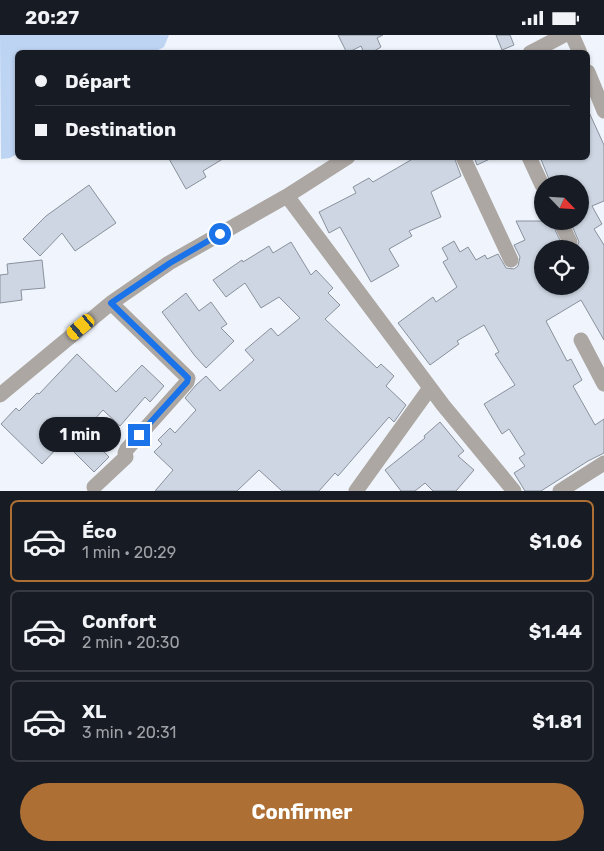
<!DOCTYPE html>
<html lang="fr">
<head>
<meta charset="utf-8">
<style>
	body { margin:0; font-family:Rubik,sans-serif; background:#242831; color:#f1f3f6; height:100vh; display:flex; flex-direction:column; font-size:19px; white-space:nowrap }
	* { box-sizing:border-box; margin:0 }
	p { font-size:16px; color:#9ea1a6 }
	.icon { flex:none; width:28px; height:28px; fill:none; stroke:currentColor; stroke-width:2; stroke-linecap:round; stroke-linejoin:round }
	.map { position:relative; height:456px; overflow:hidden }
	.side { display:flex; flex-direction:column; background:#171b24; flex:1 }
	.side>* { flex:none }
	.guide { position:absolute; left:15px; top:15px; width:575px; height:110px; border-radius:8px; box-shadow:0 1px 4px #0004; display:grid; align-content:center; height:110px; padding:0 20px; background:#171b24 }
	.needle { width:32px; rotate:115deg }
	.tools { position:absolute; left:534px; top:140px; display:grid; gap:10px }
	.tools a { display:grid; place-items:center; width:55px; height:55px; border-radius:50%; background:#171b24; box-shadow:0 1px 4px #0004; font-size:25px }
	.end { position:absolute; width:22px; height:22px; margin:-11px; border:6px solid #1a73e8; background:#fff; box-shadow:0 0 0 2px #fff }
	.from { border-radius:50% }
	.bubble { position:absolute; height:35px; border-radius:18px; background:#171b24; box-shadow:0 1px 4px #0004; font-size:16px; font-weight:700; line-height:35px; text-align:center }
	.car { position:absolute; width:15px; height:30px; margin:-15px -8px; border-radius:6px; box-shadow:0 0 4px 1px #0007; background:linear-gradient(#f5c518 24%,#345 0 40%,#f5c518 0 76%,#345 0 86%,#f5c518 0) }
	.guide b { display:flex; align-items:center; gap:18px; height:48px; font-size:19px }
	.guide b+b { border-top:1px solid #363941 }
	.guide i { width:12px; height:12px; background:#f1f3f6 }
	ul { padding:9px 0 0; list-style:none }
	li { display:flex; align-items:center; gap:15px; height:82px; margin:0 10px 8px; padding:0 10px; border:2px solid #363941; border-radius:8px }
	li div { flex:1 }
	li b { display:block; font-size:19px }
	li em { font-style:normal; font-weight:700 }
	li.on { border-color:#ad6f34 }
	li>.icon { width:45px; height:45px; stroke-width:1.5 }
	.button { display:flex; gap:10px; margin-top:auto; padding:10px 20px }
	.button a { flex:1; height:58px; border-radius:30px; background:#ad6f34; color:#fff; font-size:20px; font-weight:700; line-height:58px; text-align:center }
	.status { display:flex; justify-content:space-between; align-items:center; height:35px; padding:0 25px; background:#171b24; direction:ltr }
	.status svg { height:14px; fill:currentColor }
	.map>svg:first-child { display:block }
	.water { fill:#bdd4f3 }
	.building { fill:#cdd6e2; stroke:#89919c }
	.lines { fill:none; stroke-linecap:round; stroke-linejoin:round }
	.minor { stroke:#aca7a2; stroke-width:15 }
	.route { stroke:#1a73e8; stroke-width:6 }
</style>
</head>
<body>
<div class="status"><b>20:27</b><svg viewBox="0 0 49 12"><path d="M0 12V9h3v3zM5 12V6h3v6zM10 12V3h3v9zM15 12V0h3v12zM26 1h20v11H26zM47 4h2v5h-2z"/></svg></div>
<div class="map">
<svg width="604" height="456" viewBox="0 0 604 456">
	<rect width="100%" height="100%" fill="#f0f5fd"/>
	<!-- water -->
	<path class="water" d="M0 0H169L164 12 154 17 18 18 17 119 10 123 1 124Z"/>
	<!-- building -->
	<path class="building" d="M338 0H383L377 3 381 12 371 18H364L361 11 347 18Z
		M496 0H510L514 10 502 15Z
		M588 75 604 110V166L592 171 602 189 594 194 604 210V305L581 265 546 286 567 326 571 324 582 345 573 351 595 390 604 384V418L588 426 541 456H525L514 438 525 431 519 423 525 419 509 394 502 399 484 369 515 350 495 319 499 317 484 290 457 306 459 309 430 330 398 288 433 262 436 267 457 252 443 227 448 224 442 213 454 206 460 217 468 212 476 225 485 220 487 224 498 219 506 233 514 234 518 231 520 222 514 210 525 205 516 186H551L564 214H542V251H580V214H576L579 207 570 186H580V149H551L540 122H588Z
		M168 122H226L203 136 206 142 186 154Z
		M416 122H454L461 141 431 157 441 182 409 196 412 201 389 214 399 231 371 247 340 192 329 198 319 177 356 158 353 152 369 143 373 147Z
		M474 122H494L477 130Z
		M89 150 116 188 75 216 62 198 40 221 23 204 46 181Z
		M291 207 311 240 316 235 333 253 328 258 340 270 325 284 377 333 381 329 394 341 386 351 406 370 394 387 389 382 338 441 335 438 319 456H282L259 435 237 456H155L173 435 154 417 162 409 158 405 170 393 175 398 196 375 185 363 196 350 206 341 220 356 254 325 245 315 271 293 278 301 300 283 279 262 261 273 245 248 226 262 213 245 242 225 243 227 269 211 273 218Z
		M42 225 45 253 21 255 22 265 0 268V240L8 239 7 229Z
		M186 258 199 276 211 267 227 289 221 293 234 306 206 333 195 321 162 277Z
		M77 319 116 357 142 330 164 351 150 367 145 362 120 391 103 375 84 396 109 422 94 437 69 412 64 417 59 411 42 429 1 389 16 373 19 376 37 358 39 359Z
		M440 387 464 416 458 421 474 435 456 456H433L425 448 415 456H401L385 435 425 403 424 401Z"/>
	<g class="lines">
		<!-- minor -->
		<path class="minor" d="M572 0 580 18
			M530 18 564 0
			M588 37 604 76
			M463 122 511 225
			M529 122 542 150
			M287 161 443 370 514 456
			M560 186 570 207
			M581 305 604 349
			M0 360 111 268 169 228 287 161 348 122
			M94 452 126 422 125 418 127 414 187 347 188 343 111 268
			M356 456 430 353
			M560 456 604 428"/>
	</g>
	<g class="lines">
		<!-- route -->
		<path class="route" d="M139 400 187 347 188 343 111 268 170 228 220 199"/>
	</g>
</svg>
<div class="tools">
<a><svg class="needle" viewBox="-14 -14 28 28"><path d="M0-13l5 13h-10z" fill="#e53935"/><path d="M0 13l5-13h-10z" fill="#9ea1a6"/></svg></a>
<a><svg class="icon" aria-label="locate" viewBox="0 0 24 24"><circle cx="12" cy="12" r="6"/><path d="M12 2v4M12 18v4M2 12h4M18 12h4"/></svg></a>
</div>
<i class="end from" style="left:220px;top:199px"></i>
<i class="end" style="left:139px;top:400px"></i>
<div class="bubble" style="left:39px;top:382px;width:82px">1 min</div>
<i class="car" style="left:81px;top:292px;rotate:230deg"></i>
<div class="guide">
<b><i class="from"></i>Départ</b>
<b><i></i>Destination</b>
</div>
</div>
<section class="side">
<ul>
<li class="on"><svg class="icon" aria-label="car" viewBox="0 0 24 24"><path d="M5 17H2v-5l4-1 3-4h7l3 4 3 1v5h-3M9 17h6M6 11h13"/><circle cx="7" cy="17" r="2"/><circle cx="17" cy="17" r="2"/></svg><div><b>Éco</b><p>1 min · 20:29</p></div><em>$1.06</em></li>
<li><svg class="icon" aria-label="car" viewBox="0 0 24 24"><path d="M5 17H2v-5l4-1 3-4h7l3 4 3 1v5h-3M9 17h6M6 11h13"/><circle cx="7" cy="17" r="2"/><circle cx="17" cy="17" r="2"/></svg><div><b>Confort</b><p>2 min · 20:30</p></div><em>$1.44</em></li>
<li><svg class="icon" aria-label="car" viewBox="0 0 24 24"><path d="M5 17H2v-5l4-1 3-4h7l3 4 3 1v5h-3M9 17h6M6 11h13"/><circle cx="7" cy="17" r="2"/><circle cx="17" cy="17" r="2"/></svg><div><b>XL</b><p>3 min · 20:31</p></div><em>$1.81</em></li>
</ul>
<div class="button"><a>Confirmer</a></div>
</section>
</body>
</html>
